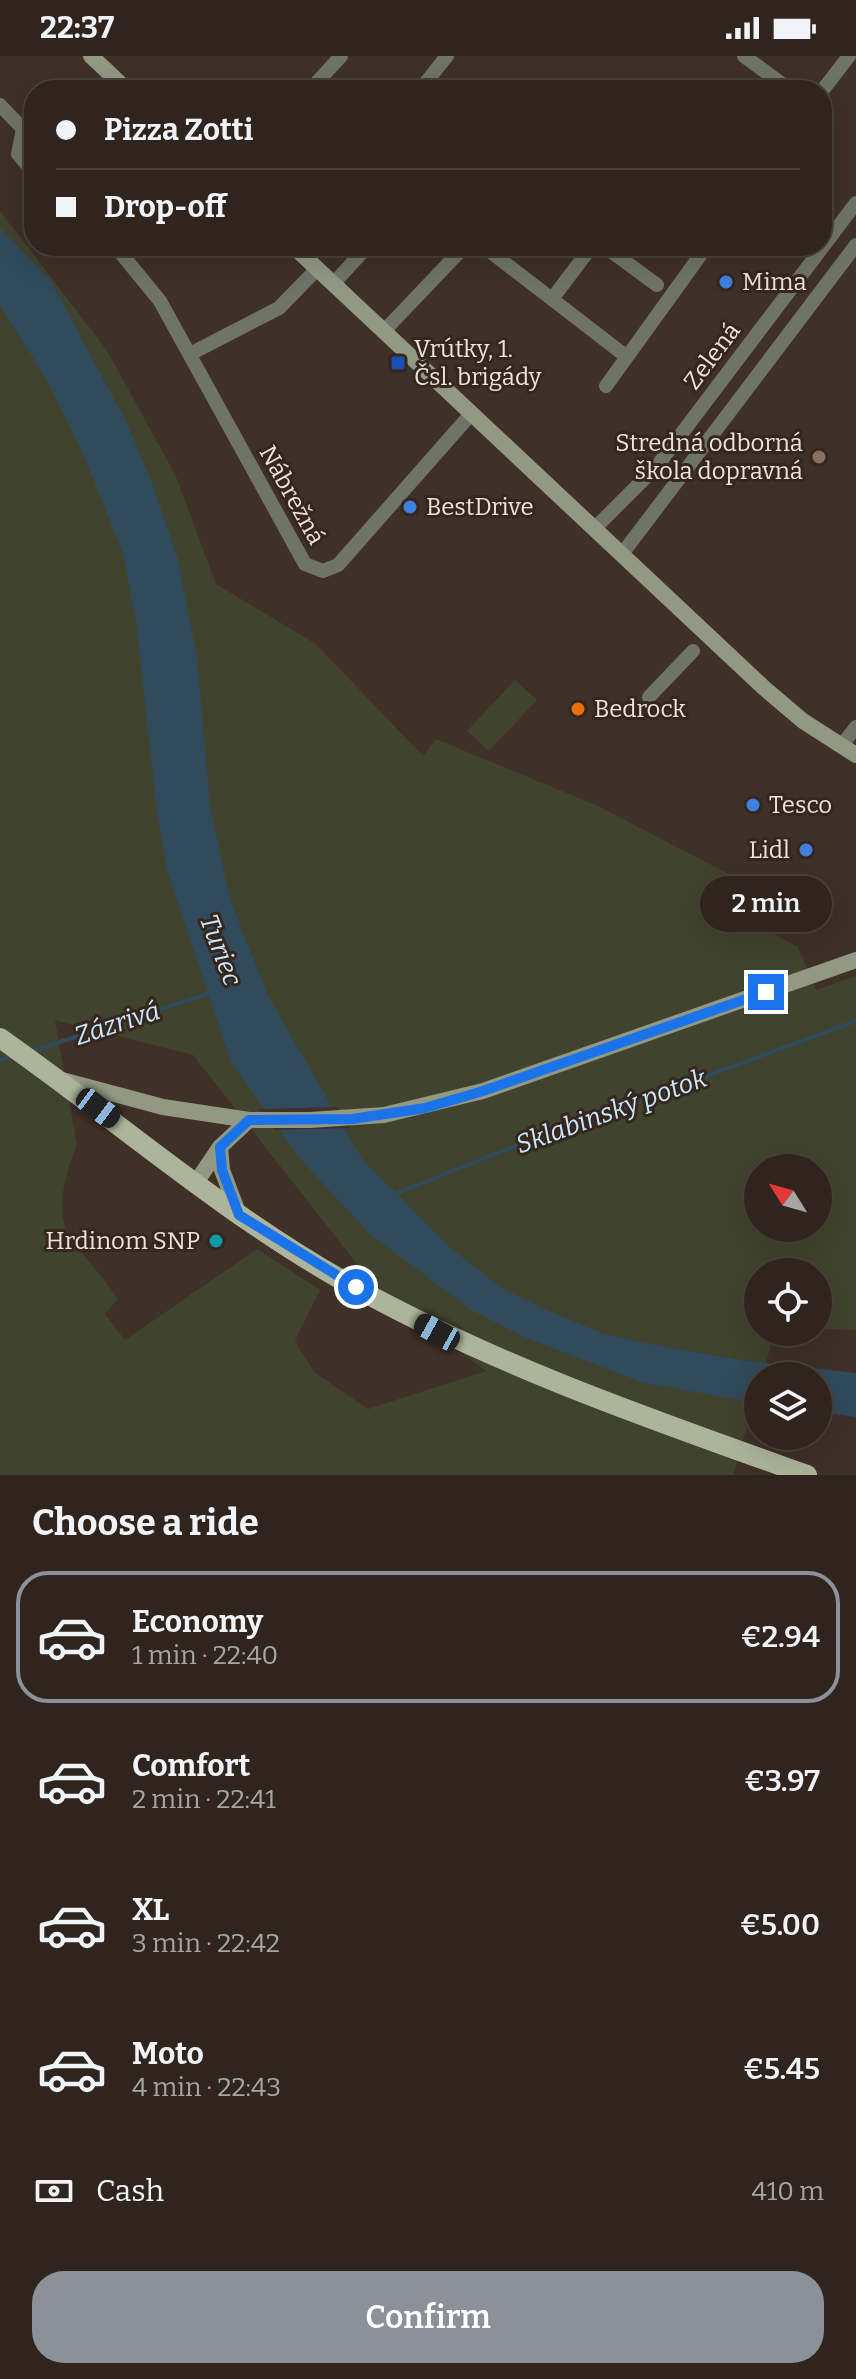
<!DOCTYPE html>
<html lang="en">
<head>
<meta charset="utf-8">
<style>
	body { margin:0; font-family:Bitter,serif; background:#3b302b; color:#f1f3f6; height:100vh; display:flex; flex-direction:column; font-size:30px; white-space:nowrap }
	* { box-sizing:border-box; margin:0 }
	p { font-size:26px; color:#a7a4a4 }
	.icon { flex:none; width:44px; height:44px; fill:none; stroke:currentColor; stroke-width:2; stroke-linecap:round; stroke-linejoin:round }
	.map { position:relative; height:1419px; overflow:hidden }
	.panel { display:flex; flex-direction:column; background:#2f241e; flex:1 }
	.panel>* { flex:none }
	.hud { position:absolute; left:24px; top:24px; width:808px; height:176px; border-radius:32px; box-shadow:0 8px 32px #0002,0 0 0 2px #4a413c; display:grid; align-content:center; height:176px; padding:0 32px; background:#2f241e }
	.needle { width:52px; rotate:307deg }
	.buttons { position:absolute; left:744px; top:1098px; display:grid; gap:16px }
	.buttons a { display:grid; place-items:center; width:88px; height:88px; border-radius:50%; background:#2f241e; box-shadow:0 8px 32px #0002,0 0 0 2px #4a413c; font-size:40px }
	.end { position:absolute; width:36px; height:36px; margin:-18px; border:10px solid #1a73e8; background:#fff; box-shadow:0 0 0 4px #fff }
	.from { border-radius:50% }
	.bubble { position:absolute; height:56px; border-radius:28px; background:#2f241e; box-shadow:0 8px 32px #0002,0 0 0 2px #4a413c; font-size:26px; font-weight:600; line-height:56px; text-align:center }
	.car { position:absolute; width:24px; height:48px; margin:-24px -12px; border-radius:10px; box-shadow:0 0 6px 2px #0007; background:linear-gradient(#222 24%,#8ab4d8 0 40%,#222 0 76%,#8ab4d8 0 86%,#222 0) }
	.hud b { display:flex; align-items:center; gap:28px; height:76px; font-size:30px }
	.hud b+b { border-top:2px solid #4a413c }
	.hud i { width:20px; height:20px; background:#f1f3f6 }
	ul { padding:0; list-style:none }
	li { display:flex; align-items:center; gap:24px; height:132px; margin:0 16px 12px; padding:0 16px; border:4px solid transparent; border-radius:32px }
	li div { flex:1 }
	li b { display:block; font-size:30px }
	li em { font-style:normal; font-weight:600 }
	li.current { border-color:#8c9099 }
	li>.icon { width:72px; height:72px; stroke-width:1.5 }
	h2 { padding:0 32px; font-size:36px; line-height:96px }
	.pay { display:flex; align-items:center; gap:20px; height:88px; padding:0 32px; font-size:30px }
	.pay p { margin-inline-start:auto }
	.cta { display:flex; gap:16px; margin-top:auto; padding:16px 32px }
	.cta a { flex:1; height:92px; border-radius:32px; background:#8c9099; color:#fff; font-size:32px; font-weight:600; line-height:92px; text-align:center }
	.status { display:flex; justify-content:space-between; align-items:center; height:56px; padding:0 40px; background:#2f241e; direction:ltr }
	.status svg { height:22px; fill:currentColor }
	.map>svg:first-child { display:block }
	.green { fill:#40432d; fill-rule:evenodd }
	.water { fill:#314b5c }
	.pier { fill:#3f3028 }
	.lines { fill:none; stroke-linecap:round; stroke-linejoin:round }
	.stream { stroke:#314b5c; stroke-width:4 }
	.street { stroke:#707468; stroke-width:14 }
	.secondary { stroke:#929884; stroke-width:16 }
	.primary { stroke:#acb49a; stroke-width:20 }
	.route { stroke:#1a73e8; stroke-width:10 }
	.shop-dot { fill:#3f7fe0; stroke:#35261e; stroke-width:3 }
	.transit-dot { fill:#1a4fb4; stroke:#35261e; stroke-width:3 }
	.education-dot { fill:#8d6e63; stroke:#35261e; stroke-width:3 }
	.food-dot { fill:#e8710a; stroke:#35261e; stroke-width:3 }
	.culture-dot { fill:#0f9aa8; stroke:#35261e; stroke-width:3 }
	.labels { text-anchor:middle; stroke-width:6; stroke-linejoin:round; paint-order:stroke }
	.poi-label { font-size:24px; fill:#ede2dd; stroke:#35261e; text-anchor:start }
	.street-label { font-size:24px; fill:#ede2dd; stroke:#35261e }
	.water-label { font-size:26px; font-style:italic; fill:#c9e7fd; stroke:#35261e }
</style>
</head>
<body>
<div class="status"><b>22:37</b><svg viewBox="0 0 49 12"><path d="M0 12V9h3v3zM5 12V6h3v6zM10 12V3h3v9zM15 12V0h3v12zM26 1h20v11H26zM47 4h2v5h-2z"/></svg></div>
<div class="map">
<svg width="856" height="1419" viewBox="0 0 856 1419">
	<rect width="100%" height="100%" fill="#3f3028"/>
	<!-- green -->
	<path class="green" d="M0 155 106 293 175 418 216 528 316 588 423 700 436 683 598 750 750 829 734 857 798 891 816 934 856 920V1274L818 1273V1216H758V1276H775L762 1320H758V1334L733 1419H0ZM55 964 193 999 364 1217 392 1244 486 1315 368 1353 314 1316 295 1285 320 1234 257 1193 125 1284 105 1258 118 1243C103 1220 83 1201 69 1179 54 1155 67 1112 77 1089ZM758 1112H818V1172H758Z
		M515 624 537 644 489 695 467 675Z"/>
	<!-- water -->
	<path class="water" d="M0 172 51 225 128 369 154 432 178 503 197 602 210 750 230 843 267 938 362 1103 453 1194 502 1232 542 1252 604 1278 655 1289 740 1304 856 1317V1361L818 1356V1320H758V1347L644 1327 524 1281 473 1255 370 1178 301 1104 231 1007 167 814 157 756 136 565 123 497 83 397 48 326 0 249Z"/>
	<!-- pier -->
	<path class="pier" d="M338 1051 350 1072 274 1074 259 1053Z"/>
	<g class="lines">
		<!-- stream -->
		<path class="stream" d="M29 996 211 937
			M0 1004 13 1000
			M390 1140 505 1094 856 965"/>
		<!-- street -->
		<path class="street" d="M744 0 790 34
			M310 34 341 0
			M420 34 447 0
			M822 35 849 0
			M0 49 23 73 18 98 34 117
			M115 190 160 245 305 508 323 515 338 509 471 358
			M483 190 627 301
			M604 190 657 229
			M333 228 368 190
			M552 243 592 190
			M384 275 465 190
			M190 298 279 252 317 213
			M606 330 707 190
			M595 472 657 410 856 147
			M622 498 856 189
			M649 641 693 595
			M841 690 856 671"/>
		<!-- secondary -->
		<path class="secondary" d="M91 0 127 34
			M293 190 763 631 803 665 856 699
			M62 1024 163 1051 249 1064H310L384 1059 483 1035 856 904
			M220 1091 222 1114 239 1159
			M195 1128 220 1091 249 1064"/>
		<!-- primary -->
		<path class="primary" d="M0 982C114 1062 219 1154 340 1223 488 1307 647 1362 807 1419"/>
	</g>
	<g class="lines">
		<!-- route -->
		<path class="route" d="M356 1231 239 1159 222 1114 220 1091 249 1064 352 1063 425 1052 483 1035 766 936"/>
	</g>
	<!-- markers -->
	<g class="shop-dot">
		<circle cx="726" cy="226" r="8"/>
		<circle cx="410" cy="451" r="8"/>
		<circle cx="753" cy="749" r="8"/>
		<circle cx="806" cy="794" r="8"/>
	</g>
	<rect class="transit-dot" x="390" y="299" width="16" height="16" rx="4"/>
	<circle class="education-dot" cx="819" cy="401" r="8"/>
	<circle class="food-dot" cx="578" cy="653" r="8"/>
	<circle class="culture-dot" cx="216" cy="1185" r="8"/>
	<g class="labels">
		<!-- poi labels -->
		<g class="poi-label">
			<text x="742" y="234">Mima</text>
			<text x="414" y="301">Vrútky, 1.<tspan x="414" dy="28">Čsl. brigády</tspan></text>
			<text x="803" y="395" text-anchor="end">Stredná odborná<tspan x="803" dy="28">škola dopravná</tspan></text>
			<text x="426" y="459">BestDrive</text>
			<text x="594" y="661">Bedrock</text>
			<text x="769" y="757">Tesco</text>
			<text x="790" y="802" text-anchor="end">Lidl</text>
			<text x="200" y="1193" text-anchor="end">Hrdinom SNP</text>
		</g>
		<!-- street labels -->
		<g class="street-label">
			<text transform="translate(712 300) rotate(-53)" y="8">Zelená</text>
			<text transform="translate(292 439) rotate(61)" y="8">Nábrežná</text>
		</g>
		<!-- water labels -->
		<g class="water-label">
			<text transform="translate(221 894) rotate(69)" y="9">Turiec</text>
			<text transform="translate(117 967) rotate(-18)" y="9">Zázrivá</text>
			<text transform="translate(611 1055) rotate(-20)" y="9">Sklabinský potok</text>
		</g>
	</g>
</svg>
<div class="buttons">
<a><svg class="needle" viewBox="-14 -14 28 28"><path d="M0-13l5 13h-10z" fill="#e53935"/><path d="M0 13l5-13h-10z" fill="#a7a4a4"/></svg></a>
<a><svg class="icon" aria-label="locate" viewBox="0 0 24 24"><circle cx="12" cy="12" r="6"/><path d="M12 2v4M12 18v4M2 12h4M18 12h4"/></svg></a>
<a><svg class="icon" aria-label="layers" viewBox="0 0 24 24"><path d="M12 4l9 5-9 5-9-5zM3 14l9 5 9-5"/></svg></a>
</div>
<i class="end from" style="left:356px;top:1231px"></i>
<i class="end" style="left:766px;top:936px"></i>
<div class="bubble" style="left:700px;top:820px;width:132px">2 min</div>
<i class="car" style="left:98px;top:1052px;rotate:127deg"></i>
<i class="car" style="left:437px;top:1276px;rotate:299deg"></i>
<div class="hud">
<b><i class="from"></i>Pizza Zotti</b>
<b><i></i>Drop-off</b>
</div>
</div>
<section class="panel">
<h2>Choose a ride</h2>
<ul>
<li class="current"><svg class="icon" aria-label="car" viewBox="0 0 24 24"><path d="M5 17H2v-5l4-1 3-4h7l3 4 3 1v5h-3M9 17h6M6 11h13"/><circle cx="7" cy="17" r="2"/><circle cx="17" cy="17" r="2"/></svg><div><b>Economy</b><p>1 min · 22:40</p></div><em>€2.94</em></li>
<li><svg class="icon" aria-label="car" viewBox="0 0 24 24"><path d="M5 17H2v-5l4-1 3-4h7l3 4 3 1v5h-3M9 17h6M6 11h13"/><circle cx="7" cy="17" r="2"/><circle cx="17" cy="17" r="2"/></svg><div><b>Comfort</b><p>2 min · 22:41</p></div><em>€3.97</em></li>
<li><svg class="icon" aria-label="car" viewBox="0 0 24 24"><path d="M5 17H2v-5l4-1 3-4h7l3 4 3 1v5h-3M9 17h6M6 11h13"/><circle cx="7" cy="17" r="2"/><circle cx="17" cy="17" r="2"/></svg><div><b>XL</b><p>3 min · 22:42</p></div><em>€5.00</em></li>
<li><svg class="icon" aria-label="car" viewBox="0 0 24 24"><path d="M5 17H2v-5l4-1 3-4h7l3 4 3 1v5h-3M9 17h6M6 11h13"/><circle cx="7" cy="17" r="2"/><circle cx="17" cy="17" r="2"/></svg><div><b>Moto</b><p>4 min · 22:43</p></div><em>€5.45</em></li>
</ul>
<div class="pay"><svg class="icon" aria-label="cash" viewBox="0 0 24 24"><path d="M3 7h18v10H3z"/><circle cx="12" cy="12" r="2"/></svg>Cash<p>410 m</p></div>
<div class="cta"><a>Confirm</a></div>
</section>
</body>
</html>
